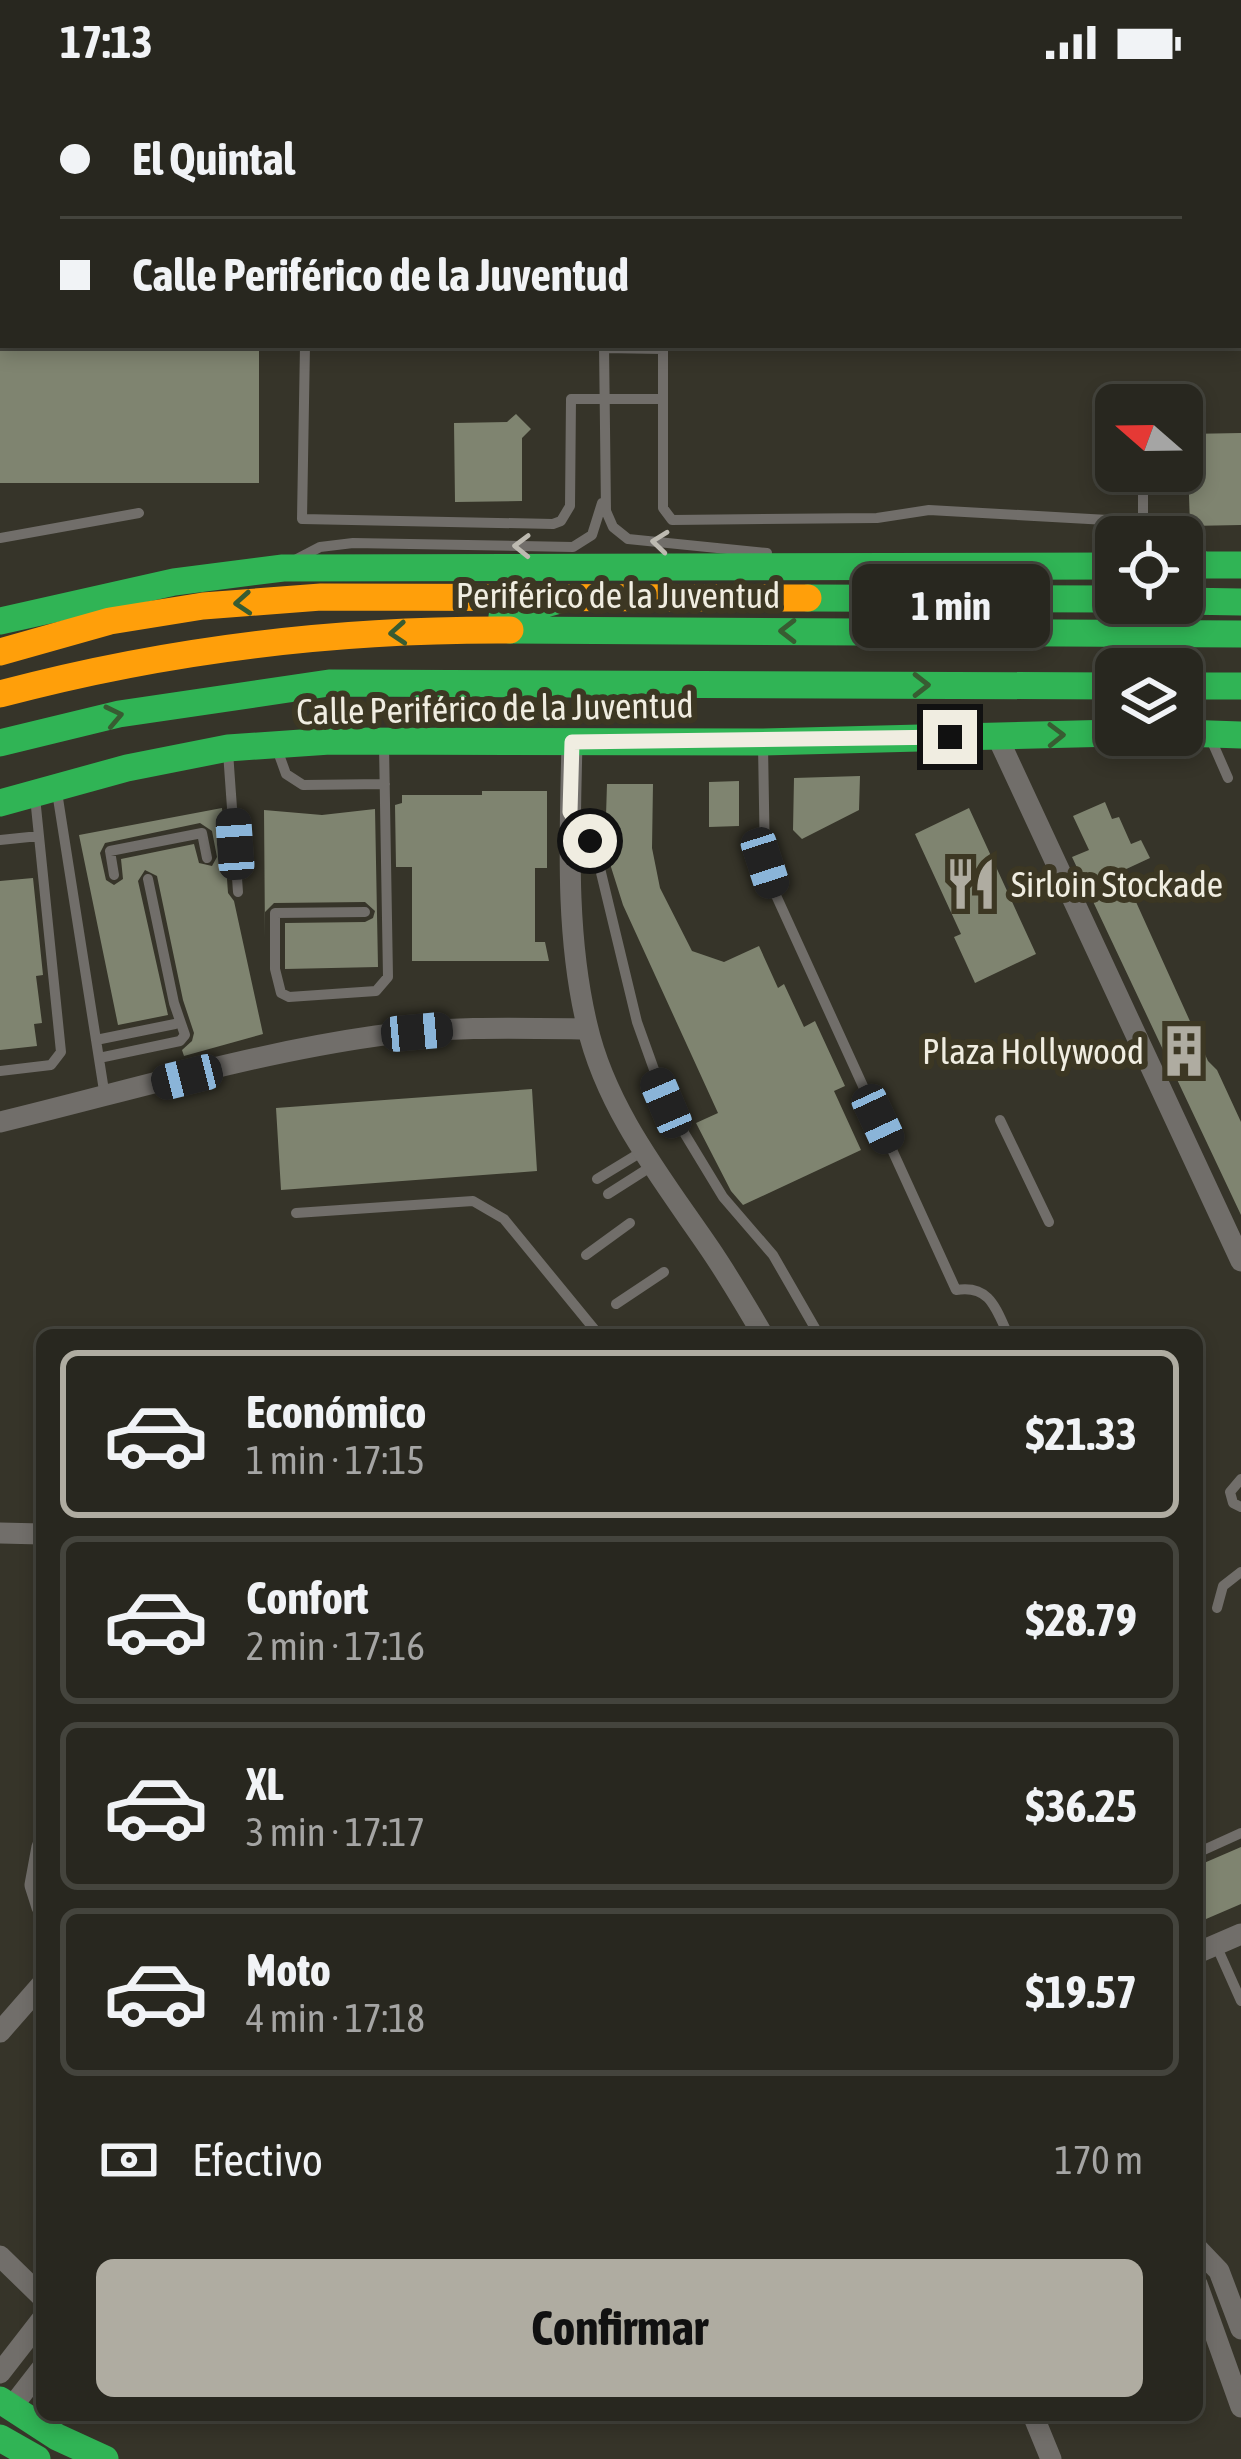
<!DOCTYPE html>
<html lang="es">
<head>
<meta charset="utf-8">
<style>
	body { margin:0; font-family:"Asap Condensed",sans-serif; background:#34332c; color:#f1f3f6; height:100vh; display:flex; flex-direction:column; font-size:45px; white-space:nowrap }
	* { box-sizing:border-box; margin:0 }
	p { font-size:39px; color:#a5a5a4 }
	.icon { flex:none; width:66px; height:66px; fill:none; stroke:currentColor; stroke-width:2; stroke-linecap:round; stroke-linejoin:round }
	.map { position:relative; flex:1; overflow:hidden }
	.side { position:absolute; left:36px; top:1245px; width:1167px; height:1092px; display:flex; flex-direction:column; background:#28271f; border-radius:18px; box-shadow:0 6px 18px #0003,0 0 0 3px #44443d }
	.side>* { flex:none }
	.hud { position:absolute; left:0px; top:0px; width:1242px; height:264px; box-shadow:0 6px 18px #0003,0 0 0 3px #44443d; display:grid; align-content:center; height:264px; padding:0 60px; background:#28271f }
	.needle { width:78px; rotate:290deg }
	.tools { position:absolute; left:1095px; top:300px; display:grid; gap:24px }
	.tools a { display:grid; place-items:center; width:108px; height:108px; border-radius:18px; background:#28271f; box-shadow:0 6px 18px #0003,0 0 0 3px #44443d; font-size:60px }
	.end { position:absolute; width:54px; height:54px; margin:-27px; border:15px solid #f0ede1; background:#111; box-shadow:0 0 0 6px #111 }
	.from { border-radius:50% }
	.bubble { position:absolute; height:84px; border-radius:18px; background:#28271f; box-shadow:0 6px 18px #0003,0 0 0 3px #44443d; font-size:39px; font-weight:700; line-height:84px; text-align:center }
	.car { position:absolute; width:36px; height:72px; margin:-36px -18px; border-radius:15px; box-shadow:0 0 9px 3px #0007; background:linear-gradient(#222 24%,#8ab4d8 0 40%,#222 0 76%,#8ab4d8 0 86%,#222 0) }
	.hud b { display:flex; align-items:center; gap:42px; height:114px; font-size:45px }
	.hud b+b { border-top:3px solid #44443d }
	.hud i { width:30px; height:30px; background:#f1f3f6 }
	ul { padding:21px 0 0; list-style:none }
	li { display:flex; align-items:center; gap:36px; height:168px; margin:0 24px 18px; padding:0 36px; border:6px solid #44443d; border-radius:18px }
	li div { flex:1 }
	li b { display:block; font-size:45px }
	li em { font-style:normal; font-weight:700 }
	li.active { border-color:#afaca1 }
	li>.icon { width:108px; height:108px; stroke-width:1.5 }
	.pay { display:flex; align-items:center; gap:30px; height:132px; padding:0 60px; font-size:45px }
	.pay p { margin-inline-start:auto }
	.button { display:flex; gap:24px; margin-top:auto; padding:24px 60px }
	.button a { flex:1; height:138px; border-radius:18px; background:#afaca1; color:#111; font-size:48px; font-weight:700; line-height:138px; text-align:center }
	.status { display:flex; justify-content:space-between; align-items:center; height:84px; padding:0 60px; background:#28271f; direction:ltr }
	.status svg { height:33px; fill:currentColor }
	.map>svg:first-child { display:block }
	.building { fill:#7f8470; fill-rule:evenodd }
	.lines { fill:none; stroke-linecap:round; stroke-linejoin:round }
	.lane { stroke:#716e6a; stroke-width:10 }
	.street { stroke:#716e6a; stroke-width:21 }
	.fast { stroke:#30b455; stroke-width:27 }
	.slow { stroke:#ff9f0a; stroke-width:27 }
	.oneway { stroke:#bdbab1 }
	.oneway2 { stroke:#385c32 }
	.route { stroke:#f0ede1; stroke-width:15 }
	.labels { text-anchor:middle; stroke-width:12; stroke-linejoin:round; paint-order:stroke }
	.street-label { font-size:36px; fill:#f0ede1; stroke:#3c3723 }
	.poi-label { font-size:36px; fill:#f0ede1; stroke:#3c3723; text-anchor:start }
</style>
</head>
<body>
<div class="status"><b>17:13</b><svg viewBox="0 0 49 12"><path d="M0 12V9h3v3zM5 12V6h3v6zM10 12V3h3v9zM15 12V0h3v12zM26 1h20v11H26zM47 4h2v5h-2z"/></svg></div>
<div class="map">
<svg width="1241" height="2375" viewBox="0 0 1241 2375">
	<rect width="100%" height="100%" fill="#363429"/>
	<!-- building -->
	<path class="building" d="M0 261H259V399H0Z
		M516 330 531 345 522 354V417L455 418 454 339 507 338Z
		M1241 349V441L1190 442 1187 350Z
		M860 692 859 726 802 755 793 746 794 694Z
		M739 697V742L709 743V698Z
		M607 700H653L652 764 660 804 692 867 724 878 759 862 778 904 784 900 804 943 815 937 845 1002 834 1007 861 1066 743 1121 731 1107 696 1039 718 1029 623 821 605 764Z
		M482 707H547V784H535V858H545L549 877H412V783H396L395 721 402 719V711H482Z
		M1105 718 1112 735 1119 733 1131 760 1141 756 1150 774 1122 787 1208 977 1217 986 1241 1038V1131L1072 773 1089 766 1073 732Z
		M222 724 228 809 234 817 263 950 184 972 182 966 192 957 194 949 183 916 157 792 145 786 138 797 168 931 118 941 79 751ZM200 739 212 747 217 773 212 782 199 779 194 760 121 775 123 795 114 801 106 796 100 769 105 759Z
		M969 724 1036 870 975 899 954 853 961 850 915 750Z
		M375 725 378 883 285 885V839L365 838 373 834 375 827 365 818 274 819 265 828V854L264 726 322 731Z
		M33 794 43 891 36 892 42 939 34 940 37 962 0 966V797Z
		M532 1005 537 1087 281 1106 276 1024Z
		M1241 1763V1820L1206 1835 1197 1814V1782Z"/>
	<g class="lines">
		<!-- lane -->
		<path class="lane" d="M1176 0 1177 3
			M48 3 52 0
			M310 3V0
			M385 3V0
			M1239 7 1241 6
			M1239 165 1241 170
			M305 261 302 435 553 440 561 437 570 422 571 315H663
			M604 261 606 427 613 443 628 455 767 469
			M663 261V424L672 436 877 434 929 426 1143 438V387
			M604 264 663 265
			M1143 315V321
			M1143 438 1169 453
			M0 454 139 429
			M1182 460 1203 471
			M297 475 320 463 353 459 573 463 592 451 602 419
			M1210 653 1228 694
			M763 661 765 780 774 807 956 1206C986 1201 994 1219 1005 1244
			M277 665 286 690 303 701 385 700
			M228 668 238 808
			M57 708 105 1013
			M572 730 597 772 637 938 666 1019 723 1113 773 1171 819 1251
			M0 756 39 752
			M114 791 110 767 202 749 207 774
			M365 828 275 829V885L281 909 289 913 376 907 388 893 384 661
			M96 956 175 940
			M99 974 180 957 185 951 174 919 148 795
			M0 987 51 981 61 968 35 713
			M1000 1036 1049 1138
			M597 1095 643 1067
			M608 1110 652 1082
			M296 1129 473 1117 504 1135 599 1251
			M586 1171 630 1139
			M616 1220 664 1188
			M1241 1395 1230 1408 1233 1419 1241 1423
			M1217 1524 1223 1502 1241 1488
			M1197 1769 1241 1749
			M1216 1861 1241 1917"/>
		<!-- street -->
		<path class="street" d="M997 652 1241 1177
			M572 658C570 752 565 849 587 941 606 1025 663 1096 710 1165 729 1193 746 1222 763 1251
			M0 1038C124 1008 249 970 376 952 446 942 517 944 587 945
			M0 1449 42 1450
			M42 1763 35 1801 42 1823
			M1197 1869 1241 1850
			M0 1948 42 1900
			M1197 2164 1219 2187 1241 2245
			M0 2172 42 2213
			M1197 2200 1241 2323
			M0 2289 42 2235
			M11 2324 42 2284
			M1033 2331 1051 2375"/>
		<!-- fast -->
		<path class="fast" d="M1182 481H1241
			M808 514 1116 515
			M1182 517 1241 518
			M502 532 567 514
			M0 537 174 498 283 484 1116 482
			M510 546 1241 550
			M1182 602H1241
			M1182 649 1241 651
			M0 659 119 630 329 599 1116 602
			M0 719 127 684 228 664 330 657 763 658 1116 649
			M0 2316 57 2353 105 2375
			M0 2354 37 2375"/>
		<!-- slow -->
		<path class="slow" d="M1206 0 1207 3
			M1239 95 1241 100
			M0 568 110 537 203 522 321 513 808 514
			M0 610C165 566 340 545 510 546"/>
	</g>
	<!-- one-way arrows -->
	<defs><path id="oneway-chevron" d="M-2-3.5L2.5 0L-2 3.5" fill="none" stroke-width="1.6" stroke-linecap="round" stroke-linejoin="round" transform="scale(3)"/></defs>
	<g class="oneway">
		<use href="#oneway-chevron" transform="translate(660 458) rotate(-174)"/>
		<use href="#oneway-chevron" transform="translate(522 462) rotate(-179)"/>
	</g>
	<g class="oneway2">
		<use href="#oneway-chevron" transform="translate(243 519) rotate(176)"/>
		<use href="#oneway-chevron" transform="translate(788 547) rotate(-180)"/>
		<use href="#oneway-chevron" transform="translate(398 549) rotate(176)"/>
		<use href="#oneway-chevron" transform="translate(921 601)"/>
		<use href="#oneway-chevron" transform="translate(114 632) rotate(-12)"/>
		<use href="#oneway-chevron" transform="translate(1056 651) rotate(-1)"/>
	</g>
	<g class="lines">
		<!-- route -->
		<path class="route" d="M590 757 570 728 572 658 950 653"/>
	</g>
	<!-- icons -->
	<defs>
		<g id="restaurant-bare" transform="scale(4.14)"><path d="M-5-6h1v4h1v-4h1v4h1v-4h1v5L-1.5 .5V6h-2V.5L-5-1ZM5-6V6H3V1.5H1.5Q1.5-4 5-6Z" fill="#afaca1" stroke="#3c3723" stroke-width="2.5" paint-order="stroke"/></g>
		<g id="building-bare" transform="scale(4.14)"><path d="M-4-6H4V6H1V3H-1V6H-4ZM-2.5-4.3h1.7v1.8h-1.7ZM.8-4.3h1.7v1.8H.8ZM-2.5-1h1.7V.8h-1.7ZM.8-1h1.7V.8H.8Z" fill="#afaca1" stroke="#3c3723" stroke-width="2.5" paint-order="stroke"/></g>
	</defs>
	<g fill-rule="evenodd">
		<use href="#restaurant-bare" x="971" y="800"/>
		<use href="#building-bare" x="1184" y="967"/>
	</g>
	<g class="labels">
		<!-- street labels -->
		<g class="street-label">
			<text x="618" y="524">Periférico de la Juventud</text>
			<text transform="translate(495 624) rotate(-1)" y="13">Calle Periférico de la Juventud</text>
		</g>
		<!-- poi labels -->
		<g class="poi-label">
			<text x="1011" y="813">Sirloin Stockade</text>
			<text x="1144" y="980" text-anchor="end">Plaza Hollywood</text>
		</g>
	</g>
</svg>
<div class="tools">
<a><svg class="needle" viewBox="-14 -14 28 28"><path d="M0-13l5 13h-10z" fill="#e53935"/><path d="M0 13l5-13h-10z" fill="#a5a5a4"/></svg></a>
<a><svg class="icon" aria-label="locate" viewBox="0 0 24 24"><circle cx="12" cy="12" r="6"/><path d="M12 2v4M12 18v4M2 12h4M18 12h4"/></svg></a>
<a><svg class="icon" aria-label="layers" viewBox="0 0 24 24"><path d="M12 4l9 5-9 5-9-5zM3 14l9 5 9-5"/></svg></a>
</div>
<i class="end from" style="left:590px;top:757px"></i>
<i class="end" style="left:950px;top:653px"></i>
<div class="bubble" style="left:852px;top:480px;width:198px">1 min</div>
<i class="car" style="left:235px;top:760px;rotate:356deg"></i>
<i class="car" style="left:765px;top:779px;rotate:162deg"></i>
<i class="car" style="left:417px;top:948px;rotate:85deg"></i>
<i class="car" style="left:187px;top:993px;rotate:256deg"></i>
<i class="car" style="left:666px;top:1019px;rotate:337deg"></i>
<i class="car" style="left:878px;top:1035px;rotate:155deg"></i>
<div class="hud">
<b><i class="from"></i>El Quintal</b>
<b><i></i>Calle Periférico de la Juventud</b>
</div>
<section class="side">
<ul>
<li class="active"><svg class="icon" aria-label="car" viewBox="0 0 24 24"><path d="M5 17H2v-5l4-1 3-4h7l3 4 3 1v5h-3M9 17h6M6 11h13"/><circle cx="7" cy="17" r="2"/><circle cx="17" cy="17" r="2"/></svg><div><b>Económico</b><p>1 min · 17:15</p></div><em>$21.33</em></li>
<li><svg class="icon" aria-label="car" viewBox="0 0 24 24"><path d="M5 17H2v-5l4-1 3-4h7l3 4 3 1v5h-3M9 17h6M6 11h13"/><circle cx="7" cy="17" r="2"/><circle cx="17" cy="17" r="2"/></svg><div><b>Confort</b><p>2 min · 17:16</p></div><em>$28.79</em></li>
<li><svg class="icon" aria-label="car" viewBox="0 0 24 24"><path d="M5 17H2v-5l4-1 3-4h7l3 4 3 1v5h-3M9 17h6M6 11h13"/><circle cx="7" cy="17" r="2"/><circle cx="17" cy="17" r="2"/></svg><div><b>XL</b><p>3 min · 17:17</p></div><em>$36.25</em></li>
<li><svg class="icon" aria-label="car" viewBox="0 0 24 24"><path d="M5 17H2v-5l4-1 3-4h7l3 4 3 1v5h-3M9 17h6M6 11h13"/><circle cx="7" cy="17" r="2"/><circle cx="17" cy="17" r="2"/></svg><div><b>Moto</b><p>4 min · 17:18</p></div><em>$19.57</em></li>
</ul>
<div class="pay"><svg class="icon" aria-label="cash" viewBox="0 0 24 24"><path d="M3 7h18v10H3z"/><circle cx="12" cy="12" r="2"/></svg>Efectivo<p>170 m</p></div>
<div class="button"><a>Confirmar</a></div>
</section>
</div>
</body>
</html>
